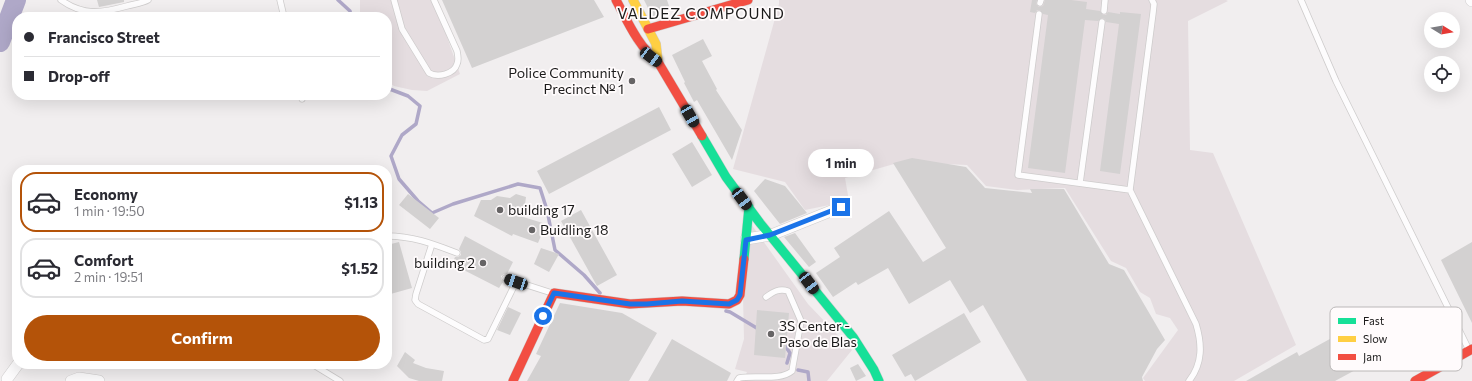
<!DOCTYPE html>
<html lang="en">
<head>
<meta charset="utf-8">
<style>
	body { margin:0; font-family:Commissioner,sans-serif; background:#f2f2f3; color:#2b2b33; height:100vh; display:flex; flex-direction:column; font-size:15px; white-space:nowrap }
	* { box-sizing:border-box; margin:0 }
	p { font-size:13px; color:#7c7c81 }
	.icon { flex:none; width:22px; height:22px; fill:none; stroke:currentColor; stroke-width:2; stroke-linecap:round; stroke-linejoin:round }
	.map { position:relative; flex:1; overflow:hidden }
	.details { position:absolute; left:12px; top:165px; width:380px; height:204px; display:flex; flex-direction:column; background:#fff; border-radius:16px; box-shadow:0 4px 16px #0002 }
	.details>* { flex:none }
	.banner { position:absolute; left:12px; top:12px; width:380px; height:88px; border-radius:16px; box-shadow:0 4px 16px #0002; display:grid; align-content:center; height:88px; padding:0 12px; background:#fff }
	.needle { width:26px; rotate:101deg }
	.controls { position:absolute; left:1424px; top:12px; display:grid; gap:8px }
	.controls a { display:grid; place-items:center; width:36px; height:36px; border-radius:50%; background:#fff; box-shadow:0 4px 16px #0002; font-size:20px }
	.end { position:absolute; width:18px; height:18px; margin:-9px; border:5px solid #1a73e8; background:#fff; box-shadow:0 0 0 2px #fff }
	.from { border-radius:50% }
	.bubble { position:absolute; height:28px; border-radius:14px; background:#fff; box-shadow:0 4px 16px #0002; font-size:13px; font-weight:700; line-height:28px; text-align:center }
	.car { position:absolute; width:12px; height:24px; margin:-12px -6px; border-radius:5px; box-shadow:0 0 3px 1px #0007; background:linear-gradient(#222 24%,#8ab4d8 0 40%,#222 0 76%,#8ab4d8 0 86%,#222 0) }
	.banner b { display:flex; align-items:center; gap:14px; height:38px; font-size:15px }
	.banner b+b { border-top:1px solid #e1e1e2 }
	.banner i { width:10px; height:10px; background:#2b2b33 }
	ul { padding:7px 0 0; list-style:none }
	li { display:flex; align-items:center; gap:12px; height:60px; margin:0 8px 6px; padding:0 4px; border:2px solid #e1e1e2; border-radius:16px }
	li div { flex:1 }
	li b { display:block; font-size:15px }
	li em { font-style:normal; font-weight:700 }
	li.selected { border-color:#b45309 }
	li>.icon { width:36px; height:36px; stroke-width:1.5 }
	.action { display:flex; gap:8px; margin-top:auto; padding:8px 12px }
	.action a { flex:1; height:46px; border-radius:24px; background:#b45309; color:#fff; font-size:16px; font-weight:700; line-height:46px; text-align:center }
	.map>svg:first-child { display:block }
	.built { fill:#e5dde0 }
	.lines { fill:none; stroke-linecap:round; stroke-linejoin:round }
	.stream { stroke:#afa8c8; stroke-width:3.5 }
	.river { stroke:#afa8c8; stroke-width:20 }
	.building { fill:#d3d1d1 }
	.lane-casing { stroke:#cecccc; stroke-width:7 }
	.street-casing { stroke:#cecccc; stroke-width:12 }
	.fast-casing { stroke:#cecccc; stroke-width:10 }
	.slow-casing { stroke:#cecccc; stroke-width:10 }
	.jam-casing { stroke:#cecccc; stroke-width:10 }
	.lane { stroke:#fdfcfd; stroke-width:5.5 }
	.street { stroke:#fdfcfd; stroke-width:11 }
	.fast { stroke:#16e098; stroke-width:9 }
	.slow { stroke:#ffcf43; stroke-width:9 }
	.jam { stroke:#f24e42; stroke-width:9 }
	.route { stroke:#1a73e8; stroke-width:5 }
	.poi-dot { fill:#666465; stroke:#fffbfc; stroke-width:1.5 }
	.labels { text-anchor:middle; stroke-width:3.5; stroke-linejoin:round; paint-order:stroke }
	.poi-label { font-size:14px; fill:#1b1a1a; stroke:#fffbfc; text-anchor:start }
	.neighbourhood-label { font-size:15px; letter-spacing:1px; fill:#1b1a1a; stroke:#fffbfc }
	.key { fill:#fffbfc; stroke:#bbb8b8; stroke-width:1 }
	.key-label { font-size:11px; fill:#1b1a1a }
</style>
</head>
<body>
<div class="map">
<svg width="1472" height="381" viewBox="0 0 1472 381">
	<rect width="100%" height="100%" fill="#f1eeef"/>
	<!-- built -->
	<path class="built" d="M360 0H434L460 74 427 91 412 90 394 86 387 81V17H360Z
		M779 0H1226L1228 1 1188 21 1190 150 1213 153 1296 345 1234 381H1145L1143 378 1178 330 1170 318 1156 314 1150 298 1140 292 1126 268 1111 261 1065 188 1017 190 986 186 967 165 901 162 845 178 849 201 805 210 785 182 733 169 779 4Z
		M751 224 808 304 852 350 827 381H743L747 372 735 369 744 339 743 296Z"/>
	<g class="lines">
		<!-- stream -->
		<path class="stream" d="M338 0 350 11 351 17
			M387 88 408 96 420 106 416 124 402 135 391 156 399 179 418 201 432 213 453 204 518 184 540 188 547 210 555 250 584 275 600 293
			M726 311 730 312 760 330
			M784 344 790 353 787 363
			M798 370 808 372 809 381"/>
		<!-- river -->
		<path class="river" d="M0 42 16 0"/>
	</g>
	<!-- building -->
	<path class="building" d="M97 0H124V2L99 7Z
		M442 0H594L604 17 472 68Z
		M644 0H667L670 9 665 11 666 14 653 18Z
		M1032 0H1037L1036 4 1039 7 1043 6 1045 0H1071L1087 2 1086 9 1100 11 1103 15H1106L1108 12 1120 14V12L1141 14 1120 174 1100 171 1119 24 1106 22 1105 19 1102 18 1098 21 1085 20 1065 173 1028 168 1048 15 1043 14 1040 10H1037L1035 13 1030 12Z
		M703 39 712 56 702 61 717 89 716 90 742 130 732 160 697 100 694 102 684 83 685 82 672 55Z
		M659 107 671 130 549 194 537 171Z
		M692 142 712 175 692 187 672 154Z
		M912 158 966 167 985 188 1032 193 1030 189H1064L1109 264 1124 270 1165 340 1157 349 1142 377 1143 381H1027L983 305 970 313 950 280 909 304 888 268 858 285 856 282 833 297 816 273 840 257 834 248 889 211 923 262 946 248 893 163Z
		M765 179 785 186 807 213 780 224 754 191Z
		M408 194 439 218 430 229 399 205Z
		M516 194 526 197 525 204 520 216 546 224 538 243 513 234 512 236 474 216 481 200H491L497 196 510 198Z
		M581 210 617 275 597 286 561 221Z
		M795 233 816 262 809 267 784 237Z
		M465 236 513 262 507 274H504L501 276V279L503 282 499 288 452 264 455 257H458L461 255V252L459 249Z
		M399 242 412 288 387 295V245Z
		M1472 242V323L1441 260Z
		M541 248 559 254 549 272 534 264Z
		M560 303 622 313 657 333 629 381H527L541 356 536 354Z
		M508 307 521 313 510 335 497 330Z
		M757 310 789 313 785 358 754 355Z
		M964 313 981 342 915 381 911 374 905 377 892 355Z
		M1366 319 1385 354 1335 381H1246L1297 352 1299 356Z
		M672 339 731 373 727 381H648Z
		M405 352 415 360 413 363 426 368 444 371 442 381H419L409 378 397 366Z
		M858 364 866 376 856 381 850 368Z"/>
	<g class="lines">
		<!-- lane casing -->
		<g class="lane-casing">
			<path id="lane" d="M61 0C83 16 102 13 127 6 134 4 143 3 148 0
				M280 0 284 17
				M394 0 402 29 429 73C438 78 454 74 457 64 459 60 458 56 457 51L434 0
				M1152 0 1154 4 1153 13 1130 190 1196 324C1202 344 1203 363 1189 381
				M1301 0 1336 81 1469 350
				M1040 3 1041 0
				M1104 11 1105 0
				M1039 14 1018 175 1130 190
				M301 95 302 99
				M1080 183 1102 22
				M387 236C413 236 433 244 457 253
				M432 244 416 294 415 300 418 304 484 340 488 339 516 282
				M505 278 552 293
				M312 364 340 381
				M737 381 739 378C756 375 780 381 792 371L801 321 788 291C779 288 773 292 766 297"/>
		</g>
		<!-- street casing -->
		<g class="street-casing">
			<path id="street" d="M1471 0 1472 1
				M746 239 771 235 841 207
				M7 379 18 364
				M71 381 79 378 99 381"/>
		</g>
		<!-- fast casing -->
		<g class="fast-casing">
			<path id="fast" d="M702 136 726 177 760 223 853 337 874 370 879 381
				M744 259 749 207"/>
		</g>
		<!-- slow casing -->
		<g class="slow-casing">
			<path id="slow" d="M633 0 656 44 658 62"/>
		</g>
		<!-- jam casing -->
		<g class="jam-casing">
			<path id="jam" d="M616 0C628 22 638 46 658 62L702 136
				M648 29 748 0
				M513 381 554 293 630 304 682 301 729 304 737 300 740 295 744 259
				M1415 381 1472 349"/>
		</g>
		<!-- lane -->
		<use href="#lane" class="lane"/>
		<!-- street -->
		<use href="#street" class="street"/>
		<!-- fast -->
		<use href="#fast" class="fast"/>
		<!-- slow -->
		<use href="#slow" class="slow"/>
		<!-- jam -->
		<use href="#jam" class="jam"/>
	</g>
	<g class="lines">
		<!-- route -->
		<path class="route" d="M543 316 554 293 630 304H647L682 301 729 304 737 300 740 295 746 240 770 235 841 207"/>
	</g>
	<!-- markers -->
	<g class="poi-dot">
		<circle cx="632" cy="81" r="4"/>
		<circle cx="500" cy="210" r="4"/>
		<circle cx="532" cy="230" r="4"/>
		<circle cx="483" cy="263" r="4"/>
		<circle cx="771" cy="334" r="4"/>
	</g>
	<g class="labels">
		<!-- poi labels -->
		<g class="poi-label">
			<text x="624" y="78" text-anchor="end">Police Community<tspan x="624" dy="16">Precinct № 1</tspan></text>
			<text x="508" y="215">building 17</text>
			<text x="540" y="235">Buidling 18</text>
			<text x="475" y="268" text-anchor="end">building 2</text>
			<text x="779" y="331">3S Center -<tspan x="779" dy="16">Paso de Blas</tspan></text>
		</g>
		<!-- neighbourhood labels -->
		<g class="neighbourhood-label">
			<text x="701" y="19">VALDEZ COMPOUND</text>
		</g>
	</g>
	<!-- legend -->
	<rect x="1330" y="307" width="132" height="64" rx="6" class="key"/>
	<rect x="1338" y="318" width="18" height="6" fill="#16e098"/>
	<rect x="1338" y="336" width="18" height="6" fill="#ffcf43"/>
	<rect x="1338" y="354" width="18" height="6" fill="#f24e42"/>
	<g class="key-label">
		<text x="1363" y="325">Fast</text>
		<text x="1363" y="343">Slow</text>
		<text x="1363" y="361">Jam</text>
	</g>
</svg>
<div class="controls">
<a><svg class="needle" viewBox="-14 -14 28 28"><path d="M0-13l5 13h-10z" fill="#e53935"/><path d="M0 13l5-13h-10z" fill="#7c7c81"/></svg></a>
<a><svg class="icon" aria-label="locate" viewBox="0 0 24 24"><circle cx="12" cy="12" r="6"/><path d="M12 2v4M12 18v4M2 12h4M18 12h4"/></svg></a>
</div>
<i class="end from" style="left:543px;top:316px"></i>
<i class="end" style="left:841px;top:207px"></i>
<div class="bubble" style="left:808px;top:149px;width:66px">1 min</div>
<i class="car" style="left:651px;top:57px;rotate:127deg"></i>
<i class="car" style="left:690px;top:116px;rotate:150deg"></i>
<i class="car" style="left:742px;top:199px;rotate:143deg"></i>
<i class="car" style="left:516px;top:282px;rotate:289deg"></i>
<i class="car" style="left:809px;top:283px;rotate:143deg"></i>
<div class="banner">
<b><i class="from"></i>Francisco Street</b>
<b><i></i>Drop-off</b>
</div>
<section class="details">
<ul>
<li class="selected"><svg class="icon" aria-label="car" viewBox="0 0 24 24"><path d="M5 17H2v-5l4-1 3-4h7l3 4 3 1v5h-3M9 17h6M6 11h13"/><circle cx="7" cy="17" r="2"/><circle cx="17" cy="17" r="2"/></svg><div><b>Economy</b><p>1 min · 19:50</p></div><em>$1.13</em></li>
<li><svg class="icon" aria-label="car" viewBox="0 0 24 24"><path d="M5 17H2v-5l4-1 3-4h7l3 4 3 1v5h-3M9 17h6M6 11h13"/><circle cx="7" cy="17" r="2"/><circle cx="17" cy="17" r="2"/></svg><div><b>Comfort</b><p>2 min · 19:51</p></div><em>$1.52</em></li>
</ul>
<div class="action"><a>Confirm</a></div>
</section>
</div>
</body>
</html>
